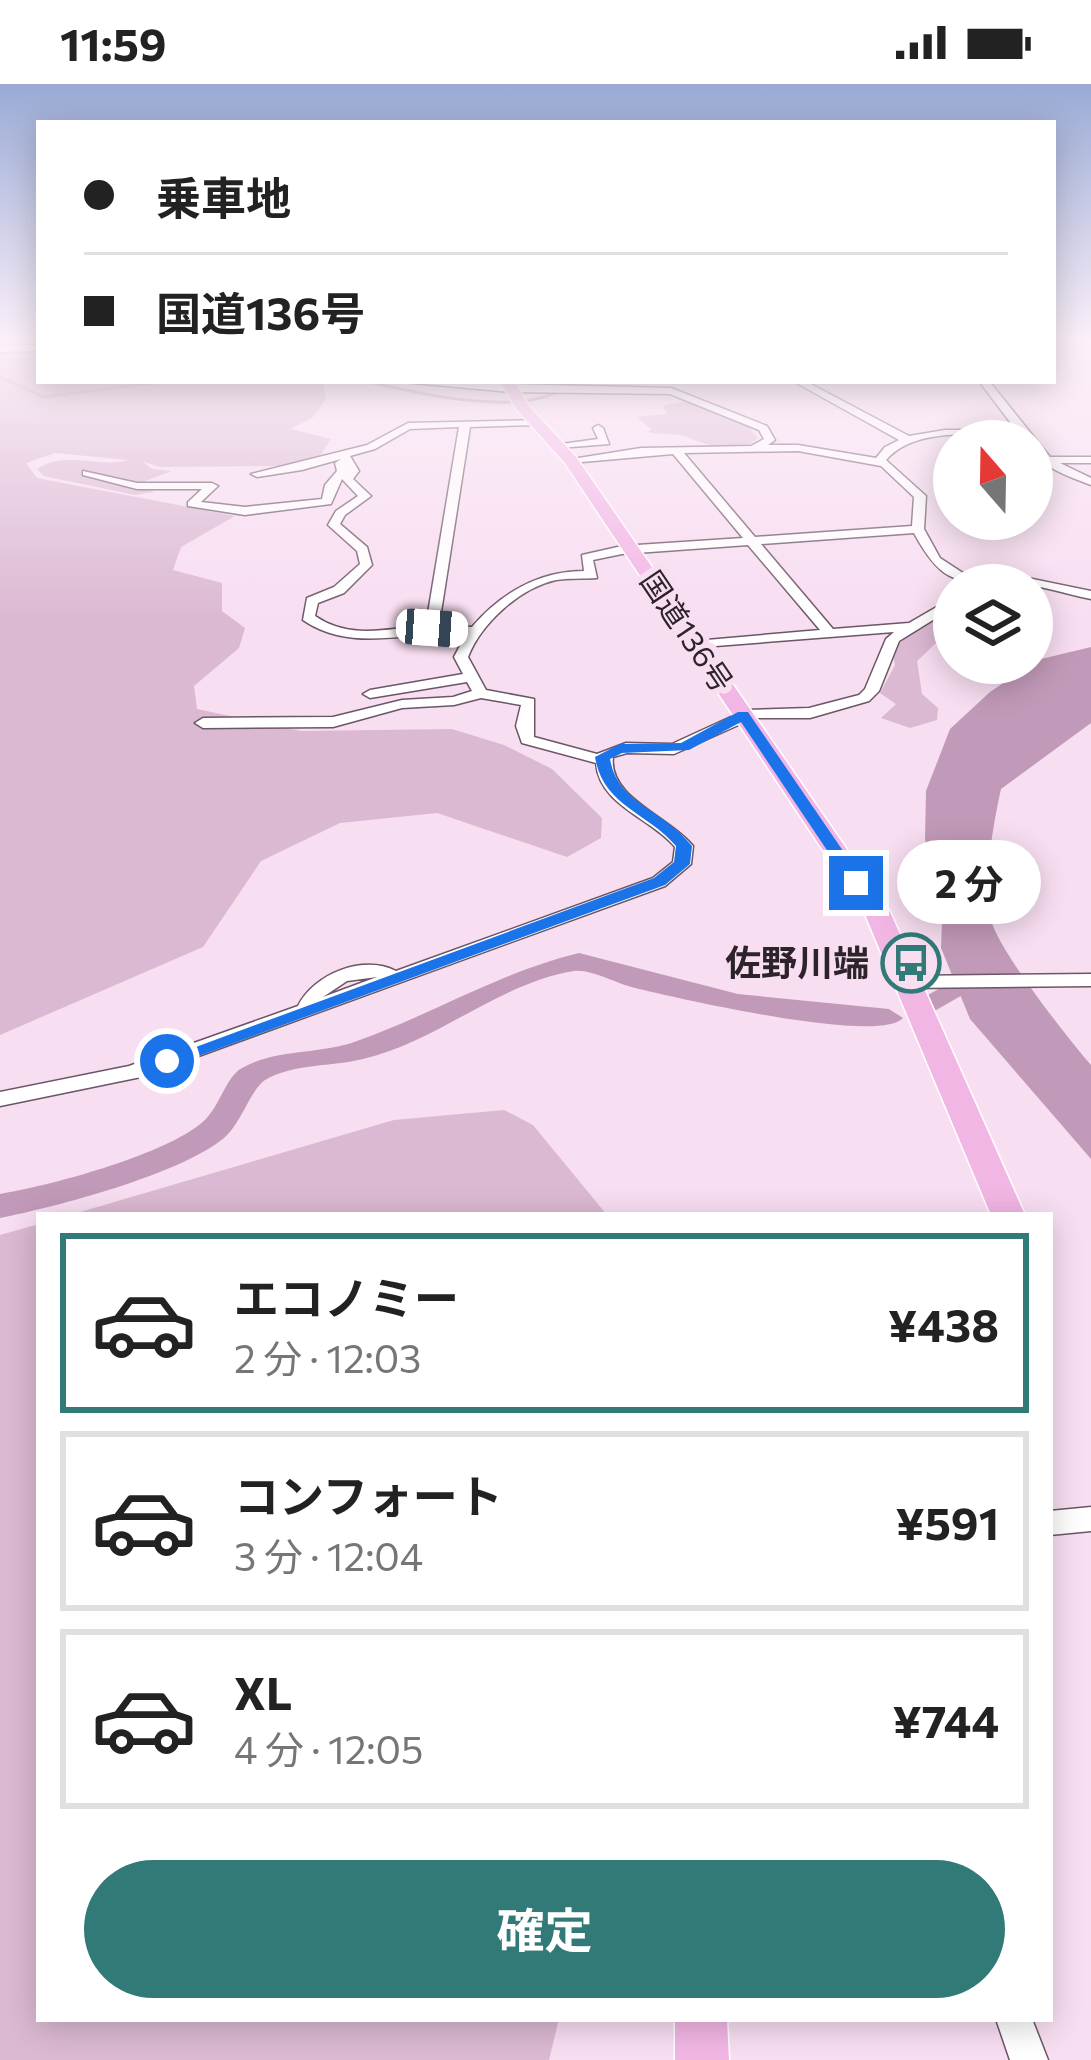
<!DOCTYPE html>
<html lang="ja">
<head>
<meta charset="utf-8">
<style>
	body { margin:0; font-family:Commissioner,"Noto Sans JP",sans-serif; background:#f6f6f6; color:#222; height:100vh; display:flex; flex-direction:column; font-size:45px; white-space:nowrap }
	* { box-sizing:border-box; margin:0 }
	p { font-size:39px; color:#767676 }
	.icon { flex:none; width:66px; height:66px; fill:none; stroke:currentColor; stroke-width:2; stroke-linecap:round; stroke-linejoin:round }
	.map { position:relative; flex:1; overflow:hidden }
	.details { position:absolute; left:36px; top:1128px; width:1017px; height:810px; display:flex; flex-direction:column; background:#fff; border-radius:0px; box-shadow:0 6px 30px #0003 }
	.details>* { flex:none }
	.top-card { position:absolute; left:36px; top:36px; width:1020px; height:264px; border-radius:0px; box-shadow:0 6px 30px #0003; display:grid; align-content:center; height:264px; padding:0 48px; background:#fff }
	.needle { width:78px; rotate:340deg }
	.buttons { position:absolute; left:933px; top:336px; display:grid; gap:24px }
	.buttons a { display:grid; place-items:center; width:120px; height:120px; border-radius:50%; background:#fff; box-shadow:0 6px 30px #0003; font-size:60px }
	.end { position:absolute; width:54px; height:54px; margin:-27px; border:15px solid #1a73e8; background:#fff; box-shadow:0 0 0 6px #fff }
	.from { border-radius:50% }
	.bubble { position:absolute; height:84px; border-radius:42px; background:#fff; box-shadow:0 6px 30px #0003; font-size:39px; font-weight:700; line-height:84px; text-align:center }
	.car { position:absolute; width:36px; height:72px; margin:-36px -18px; border-radius:15px; box-shadow:0 0 9px 3px #0007; background:linear-gradient(#fff 24%,#345 0 40%,#fff 0 76%,#345 0 86%,#fff 0) }
	.top-card b { display:flex; align-items:center; gap:42px; height:114px; font-size:45px }
	.top-card b+b { border-top:3px solid #e0e0e0 }
	.top-card i { width:30px; height:30px; background:#222 }
	ul { padding:21px 0 0; list-style:none }
	li { display:flex; align-items:center; gap:36px; height:180px; margin:0 24px 18px; padding:0 24px; border:6px solid #e0e0e0; border-radius:0px }
	li div { flex:1 }
	li b { display:block; font-size:45px }
	li em { font-style:normal; font-weight:700 }
	li.selected { border-color:#317a78 }
	li>.icon { width:108px; height:108px; stroke-width:1.5 }
	.cta { display:flex; gap:24px; margin-top:auto; padding:24px 48px }
	.cta a { flex:1; height:138px; border-radius:72px; background:#317a78; color:#fff; font-size:48px; font-weight:700; line-height:138px; text-align:center }
	.status { display:flex; justify-content:space-between; align-items:center; height:84px; padding:0 60px; background:#fff; direction:ltr }
	.status svg { height:33px; fill:currentColor }
	.map>svg:first-child { display:block }
	.green { fill:#dbb9d2 }
	.water { fill:#c29ab9 }
	.lines { fill:none; stroke-linecap:round; stroke-linejoin:round }
	.stream { stroke:#c29ab9; stroke-width:3 }
	.river { fill:#c29ab9; fill-rule:evenodd }
	.minor-casing { stroke:#6b5666; stroke-width:3 }
	.highway-casing { stroke:#fff; stroke-width:3 }
	.minor { fill:#fff; fill-rule:evenodd }
	.highway { fill:#f2b6e5; fill-rule:evenodd }
	.route { fill:#1a73e8 }
	.labels { text-anchor:middle; stroke-width:12; stroke-linejoin:round; paint-order:stroke }
	.far-street-label { font-size:30px; fill:#2d242b; stroke:#f8def1 }
	.poi-label { font-size:36px; font-weight:bold; fill:#2d242b; stroke:#f8def1; text-anchor:end }
</style>
</head>
<body>
<div class="status"><b>11:59</b><svg viewBox="0 0 49 12"><path d="M0 12V9h3v3zM5 12V6h3v6zM10 12V3h3v9zM15 12V0h3v12zM26 1h20v11H26zM47 4h2v5h-2z"/></svg></div>
<div class="map">
<svg width="1091" height="1976" viewBox="0 0 1091 1976">
	<rect width="100%" height="100%" fill="#f8def1"/>
	<!-- green -->
	<path class="green" d="M0 257H39V297H323L326 315 313 333 291 345 331 355 319 374 279 382 160 383 142 377 152 385 172 387 137 400 154 408 135 411 44 392 37 385C67 365 99 385 128 376L55 369 26 379 37 394 235 432 181 463 173 486 222 499V527L245 544 239 564 194 602 197 625 301 647 452 645 504 661 552 685 602 734 601 754 567 773 437 729 340 739 261 777 203 863 0 951Z
		M688 316 745 339 758 354C737 373 704 360 687 353 677 349 659 351 648 348L651 345 637 333 667 330 663 322Z
		M954 523 953 543 917 577 922 610 938 624 937 636 910 644 881 634 896 620 880 609 895 581 892 566 929 533Z
		M504 1026 533 1041 607 1131H70L394 1036Z
		M39 1140V1935H559L549 1976H0V1151Z"/>
	<!-- water -->
	<path class="water" d="M1091 563V639L1001 705C992 747 984 791 991 835 996 863 1069 956 1091 981V1075L970 935 941 864 942 837 925 755 926 707 950 645 990 608 1037 576Z"/>
	<g class="lines">
		<!-- stream -->
		<path class="stream" d="M0 293 44 313 168 297
			M365 297C416 309 534 338 572 297"/>
		<!-- river -->
		<path class="river" d="M579 869 738 910 889 925 903 934C879 961 677 914 635 904 617 900 592 885 574 887 499 899 437 958 363 975 332 983 294 979 265 996 251 1005 241 1040 224 1054 181 1090 56 1123 0 1134V1110C52 1101 157 1073 199 1041 220 1026 224 994 242 984 278 964 319 971 357 957 433 930 500 888 579 869Z
			M984 879 998 887 994 893 931 929 921 932 907 923Z"/>
		<!-- minor casing -->
		<g class="minor-casing">
			<path id="minor" d="M39 261V267L0 268V262Z
				M392 297 671 304 767 342 775 356 768 361H798L876 374 885 363 899 356 793 297H805L909 352 945 346H1016L979 297H989L1050 373H1091V379H1060L1091 394V401C1068 392 1036 383 1032 357H1025L1021 352C979 351 915 342 886 376L926 412 924 445 940 474 966 491 1018 492 1091 507V515C1066 510 1040 501 1017 500 959 496 945 506 914 449L761 460 833 545 909 539 954 513V523L899 557 879 607 869 617 810 634H754L674 670 627 669 613 673C608 714 670 733 693 762L691 780 665 802 141 993 0 1022V1008L129 982 298 922C314 890 363 870 396 887L653 794 673 778 675 763C651 734 599 721 596 679L522 659 516 642 521 621 481 614 454 621 402 624 333 643 203 644 195 639 203 634 333 633 402 616 453 613 472 607 467 598 370 614 363 610 370 606 463 590 454 573 466 550C410 546 352 570 303 536L307 514 334 503 360 480 357 467 328 441 336 427 358 412 342 395 331 420 245 431 188 422V418L202 405H137L83 391V387L137 399H212L218 402 201 418 245 423 322 415 325 401 337 387 335 379 341 375 302 386 257 393 251 390 367 361 408 339 541 336 537 341 470 343 439 541 472 543C501 509 539 487 584 487L582 471 622 462 743 454 673 370 571 379 566 376 641 364 751 362 764 355 759 346 670 310 511 308ZM459 343 426 541C387 545 350 556 315 532L318 519 344 509 372 481 367 463 340 440 345 431 371 412 353 395 359 387 350 372 375 365 410 345ZM798 367 881 382 914 413 912 442 755 453 684 369ZM748 461 820 546 695 557 690 558V564L894 548 886 555 865 605 859 611 809 624 746 626 672 660 626 659 597 670 534 653V615L486 606 468 573C481 539 520 504 556 496 569 494 583 495 597 494L593 476 622 470ZM377 893 323 913 347 897Z
				M598 341 603 344 609 360 559 364 554 361 598 355 593 344Z
				M1091 890V902L907 904 897 898 907 892Z
				M1091 1423V1447L1050 1451V1427Z
				M996 1935H1032L1048 1976H1010Z"/>
		</g>
		<!-- highway casing -->
		<g class="highway-casing">
			<path id="highway" d="M500 297H514L528 321 576 373 890 828 1025 1131H991L864 828 565 379 517 326Z
				M675 1935H727L729 1976H675Z"/>
		</g>
		<!-- minor -->
		<use href="#minor" class="minor"/>
		<!-- highway -->
		<use href="#highway" class="highway"/>
	</g>
	<!-- sky -->
	<linearGradient id="sky" x2="0" y2="1"><stop stop-color="#99aad5"/><stop offset="0.48" stop-color="#fcf0f9"/><stop offset="1" stop-color="#fcf0f9" stop-opacity="0"/></linearGradient>
	<rect width="1091" height="534" fill="url(#sky)"/>
	<!-- route -->
	<path class="route" d="M738 628H748L865 799 862 802H851L741 638 689 666 622 669 610 675C618 721 662 724 692 762L690 780 665 801 174 981 158 977 654 794 674 778 676 762C647 728 603 722 595 673L620 660 681 659Z"/>
	<!-- icons -->
	<defs>
		<g id="bus-ring" transform="scale(3)"><circle r="9.5" fill="#f8def1" stroke="#317a78" stroke-width="1.5"/><path d="M-5-6H5V4H4V6H2V4H-2V6H-4V4H-5ZM-3.5-4V0h7V-4ZM-3.5 1.2v1.5H-2V1.2ZM2 1.2v1.5H3.5V1.2Z" fill="#317a78"/></g>
	</defs>
	<g fill-rule="evenodd">
		<use href="#bus-ring" x="911" y="879"/>
	</g>
	<g class="labels">
		<!-- far-street labels -->
		<g class="far-street-label">
			<text transform="translate(686 548) rotate(56)" y="10">国道136号</text>
		</g>
		<!-- poi labels -->
		<g class="poi-label">
			<text x="869" y="892">佐野川端</text>
		</g>
	</g>
</svg>
<div class="buttons">
<a><svg class="needle" viewBox="-14 -14 28 28"><path d="M0-13l5 13h-10z" fill="#e53935"/><path d="M0 13l5-13h-10z" fill="#767676"/></svg></a>
<a><svg class="icon" aria-label="layers" viewBox="0 0 24 24"><path d="M12 4l9 5-9 5-9-5zM3 14l9 5 9-5"/></svg></a>
</div>
<i class="end from" style="left:167px;top:977px"></i>
<i class="end" style="left:856px;top:799px"></i>
<div class="bubble" style="left:897px;top:756px;width:144px">2 分</div>
<i class="car" style="left:432px;top:544px;rotate:94deg"></i>
<div class="top-card">
<b><i class="from"></i>乗車地</b>
<b><i></i>国道136号</b>
</div>
<section class="details">
<ul>
<li class="selected"><svg class="icon" aria-label="car" viewBox="0 0 24 24"><path d="M5 17H2v-5l4-1 3-4h7l3 4 3 1v5h-3M9 17h6M6 11h13"/><circle cx="7" cy="17" r="2"/><circle cx="17" cy="17" r="2"/></svg><div><b>エコノミー</b><p>2 分 · 12:03</p></div><em>¥438</em></li>
<li><svg class="icon" aria-label="car" viewBox="0 0 24 24"><path d="M5 17H2v-5l4-1 3-4h7l3 4 3 1v5h-3M9 17h6M6 11h13"/><circle cx="7" cy="17" r="2"/><circle cx="17" cy="17" r="2"/></svg><div><b>コンフォート</b><p>3 分 · 12:04</p></div><em>¥591</em></li>
<li><svg class="icon" aria-label="car" viewBox="0 0 24 24"><path d="M5 17H2v-5l4-1 3-4h7l3 4 3 1v5h-3M9 17h6M6 11h13"/><circle cx="7" cy="17" r="2"/><circle cx="17" cy="17" r="2"/></svg><div><b>XL</b><p>4 分 · 12:05</p></div><em>¥744</em></li>
</ul>
<div class="cta"><a>確定</a></div>
</section>
</div>
</body>
</html>
